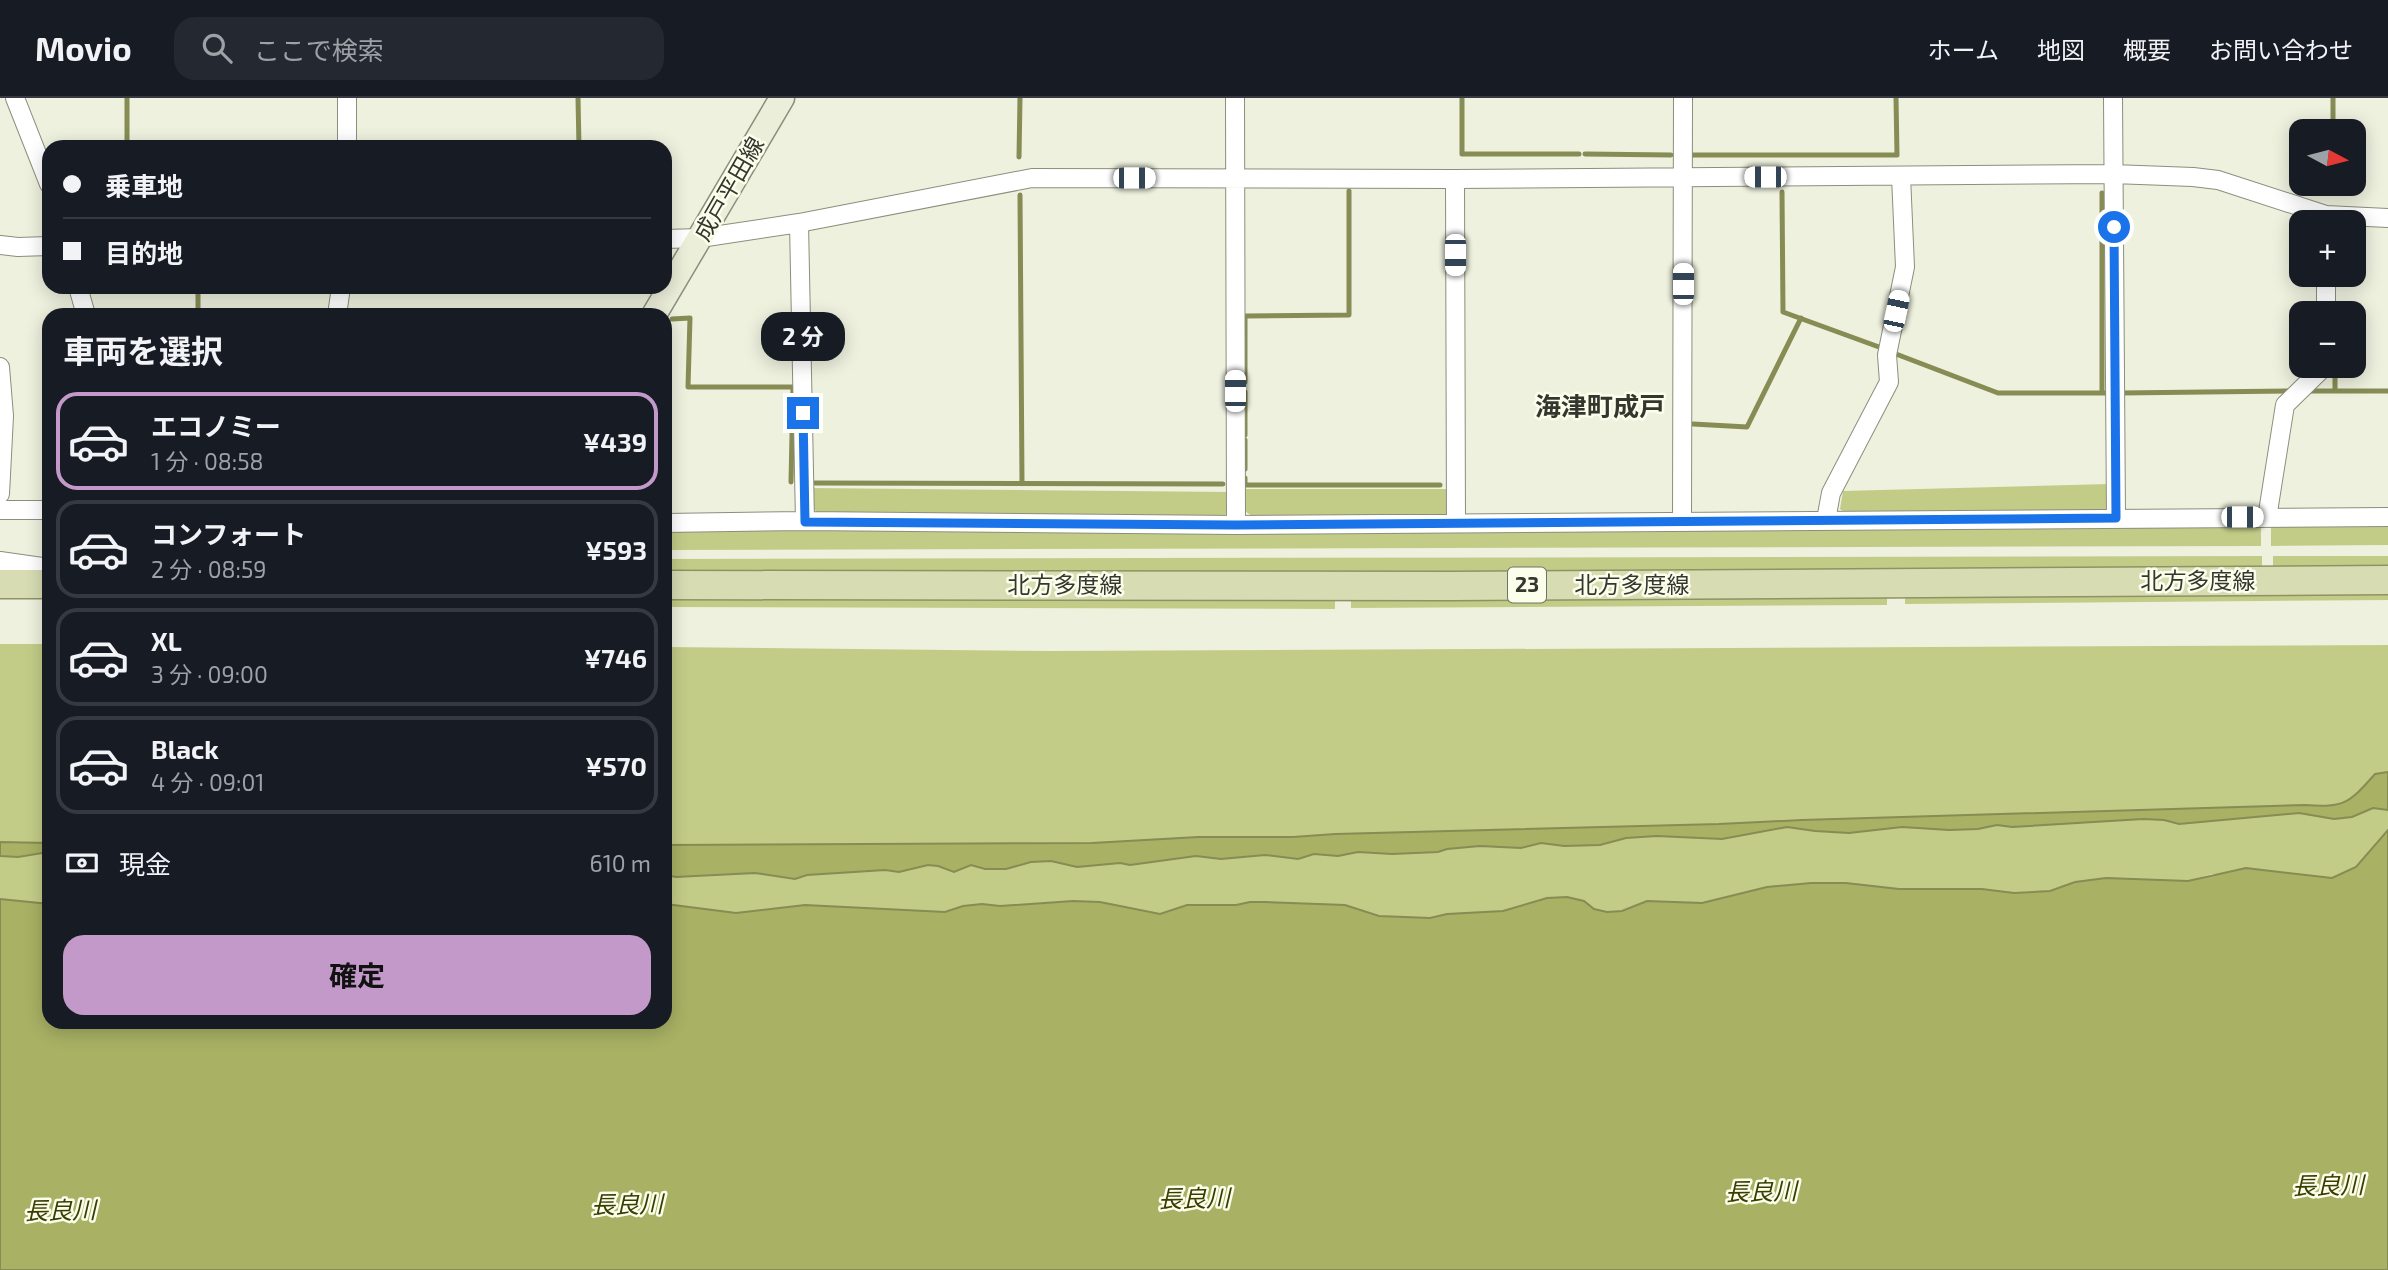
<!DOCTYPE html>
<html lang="ja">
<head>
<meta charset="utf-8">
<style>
	body { margin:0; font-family:"Exo 2","Noto Sans JP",sans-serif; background:#242831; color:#f1f3f6; height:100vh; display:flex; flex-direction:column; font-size:26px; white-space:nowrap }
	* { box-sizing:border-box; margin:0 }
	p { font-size:23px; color:#9ea1a6 }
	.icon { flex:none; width:38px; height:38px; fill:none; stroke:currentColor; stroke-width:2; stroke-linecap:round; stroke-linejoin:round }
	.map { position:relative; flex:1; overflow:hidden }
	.sheet { position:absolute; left:42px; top:210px; width:630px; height:721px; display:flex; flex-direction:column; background:#171b24; border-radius:21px; box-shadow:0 4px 18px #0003 }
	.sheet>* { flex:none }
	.hud { position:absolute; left:42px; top:42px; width:630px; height:154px; border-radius:21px; box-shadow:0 4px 18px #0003; display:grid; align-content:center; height:154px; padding:0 21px; background:#171b24 }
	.needle { width:46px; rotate:97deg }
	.fabs { position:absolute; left:2289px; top:21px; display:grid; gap:14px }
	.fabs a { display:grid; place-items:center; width:77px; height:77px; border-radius:14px; background:#171b24; box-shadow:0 4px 18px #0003; font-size:35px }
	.end { position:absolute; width:32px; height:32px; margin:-16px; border:9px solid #1a73e8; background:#fff; box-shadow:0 0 0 4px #fff }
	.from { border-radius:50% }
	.bubble { position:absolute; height:49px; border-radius:21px; background:#171b24; box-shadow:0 4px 18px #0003; font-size:23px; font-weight:700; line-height:49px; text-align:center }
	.car { position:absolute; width:21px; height:42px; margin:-21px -10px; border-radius:9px; box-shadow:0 0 5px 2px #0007; background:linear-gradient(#fff 24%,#345 0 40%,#fff 0 76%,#345 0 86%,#fff 0) }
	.hud b { display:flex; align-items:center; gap:24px; height:66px; font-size:26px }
	.hud b+b { border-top:2px solid #363941 }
	.hud i { width:18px; height:18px; background:#f1f3f6 }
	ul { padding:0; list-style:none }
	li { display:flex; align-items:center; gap:21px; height:98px; margin:0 14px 10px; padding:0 7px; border:4px solid #363941; border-radius:21px }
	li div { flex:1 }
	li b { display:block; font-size:26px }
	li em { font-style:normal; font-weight:700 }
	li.on { border-color:#c399c9 }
	li>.icon { width:63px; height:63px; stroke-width:1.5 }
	h2 { padding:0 21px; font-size:32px; line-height:84px }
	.pay { display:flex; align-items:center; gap:18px; height:77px; padding:0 21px; font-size:26px }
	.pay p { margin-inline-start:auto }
	.cta { display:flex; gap:14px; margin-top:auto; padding:14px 21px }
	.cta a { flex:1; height:80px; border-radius:21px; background:#c399c9; color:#111; font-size:28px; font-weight:700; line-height:80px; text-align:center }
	header { display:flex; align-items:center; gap:42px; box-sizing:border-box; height:98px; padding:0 35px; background:#171b24; border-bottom:2px solid #363941 }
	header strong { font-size:33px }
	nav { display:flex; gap:38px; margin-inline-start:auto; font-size:24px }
	.search { width:490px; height:63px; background:#242831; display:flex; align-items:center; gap:18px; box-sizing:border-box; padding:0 24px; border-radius:21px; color:#9ea1a6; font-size:26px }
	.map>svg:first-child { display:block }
	.green { fill:#c3cc87 }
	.water { fill:#a8b164; stroke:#868c54; stroke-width:2 }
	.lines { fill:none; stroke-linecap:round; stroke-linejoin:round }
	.stream { stroke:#868c54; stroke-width:5 }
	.minor-casing { stroke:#8c8e7d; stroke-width:20 }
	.secondary-casing { stroke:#8c8e7d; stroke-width:27 }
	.primary-casing { stroke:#8d9364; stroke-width:31 }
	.minor { stroke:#fff; stroke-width:18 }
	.secondary { stroke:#ebeed9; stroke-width:24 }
	.primary { stroke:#d7dcb3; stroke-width:28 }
	.route { stroke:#1a73e8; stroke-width:9 }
	.labels { text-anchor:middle; stroke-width:5; stroke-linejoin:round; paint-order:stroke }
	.shield { fill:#fbfeeb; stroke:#707367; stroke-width:2 }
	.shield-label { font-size:21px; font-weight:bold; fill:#35372f }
	.street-label { font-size:23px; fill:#35372f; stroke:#fbfeeb }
	.water-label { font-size:24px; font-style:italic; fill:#393e00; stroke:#fbfeeb }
	.quarter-label { font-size:26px; font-weight:bold; fill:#35372f; stroke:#fbfeeb }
</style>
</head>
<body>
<header>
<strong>Movio</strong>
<div class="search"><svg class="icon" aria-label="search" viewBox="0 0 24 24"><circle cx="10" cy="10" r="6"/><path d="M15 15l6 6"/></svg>ここで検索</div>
<nav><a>ホーム</a><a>地図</a><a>概要</a><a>お問い合わせ</a></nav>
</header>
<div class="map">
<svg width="2388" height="1172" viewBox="0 0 2388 1172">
	<rect width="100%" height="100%" fill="#eef1de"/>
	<!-- green -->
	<path class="green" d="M2109 386V408L2102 414 1846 415 1840 411 1843 393Z
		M810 390 1230 394 1229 412 1222 421 821 417 810 408Z
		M1242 391H1449L1448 413 1445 418 1253 419 1241 410Z
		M2261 427V448L665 452V430Z
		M2271 427H2388V447L2271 448Z
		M2262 458V472L665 476V461Z
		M2273 458H2388V471L2273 472Z
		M2388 490V502L1905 506V495Z
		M1887 495V507L1351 510V498Z
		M665 497 1335 499V511L665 509Z
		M0 546H49V745L0 744Z
		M2388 547V674L2375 676C2349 705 2345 710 2305 707L1802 722 1719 726 1335 736 1293 739H1198L1092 745 665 747V549L1051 553Z
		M2373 710 2388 712V732L2356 769 2332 780 2212 776 2188 783 2106 780 2075 784 2050 793 2014 795 1982 791H1899L1846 785H1811L1767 789 1702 805 1647 803 1622 813 1607 814 1594 811 1583 803 1525 808 1503 813 1447 816 1430 820 1379 818 1345 807 1266 804H1250L1236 807H1187L1160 816 1100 804 1073 803 1000 808 982 806 963 808 945 814 805 807 736 815 665 806V777L676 779 755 775 795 781 806 777 885 772 899 774 928 767 938 768 954 774 971 767 985 771H1006L1031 764 1051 763 1077 769 1120 765 1138 766 1196 758 1221 761 1265 757 1298 761 1314 756 1338 758 1358 754 1392 756 1438 754 1447 751 1480 748 1521 750 1540 745 1564 748 1600 747 1626 740 1657 738 1722 741 1787 729 1815 733 1849 735 1902 729 1978 731 1997 727 2012 729 2143 721 2164 722 2179 726 2299 715 2334 721 2352 719Z
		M49 754V806L0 801V758L18 759Z"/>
	<!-- water -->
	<path class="water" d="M2388 674V712L2373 710 2352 719 2334 721 2299 715 2179 726 2164 722 2143 721 2012 729 1997 727 1978 731 1949 732 1902 729 1849 735 1815 733 1787 729 1722 741 1657 738 1626 740 1600 747 1564 748 1541 745 1521 750 1480 748 1447 751 1438 754 1392 756 1358 754 1338 758 1314 756 1298 761 1265 757 1221 761 1196 758 1130 767 1120 765 1077 769 1051 763 1031 764 1006 771H985L971 767 954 774 938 768 928 767 899 774 885 772 807 777 795 781 755 775 676 779 665 777V747L1092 745 1198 739H1293L1335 736 1719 726 1802 722 2305 707C2345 710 2349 705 2375 676Z
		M2388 732V1172H0V801L49 806V924H665V806L736 815 805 807 945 814 963 808 982 806 1000 808 1073 803 1100 804 1160 816 1187 807H1236L1250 804H1266L1345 807 1379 818 1430 820 1447 816 1503 813 1547 800 1567 799 1584 803 1594 811 1607 814 1622 813 1647 803 1702 805 1767 789 1811 785H1846L1899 791H1982L2014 795 2050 793 2075 784 2106 780 2188 783 2246 770 2332 780 2356 769Z
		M0 744 49 745V754L18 759 0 758Z"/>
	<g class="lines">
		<!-- stream -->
		<path class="stream" d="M578 0 579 49
			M1462 0V56H1579
			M2333 0V33
			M127 49V0
			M1585 56 1671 57
			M1691 57H1897L1896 0
			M1019 59 1020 0
			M2333 86V89
			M1782 94 1783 214 1879 249
			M2102 95V295
			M1020 97 1022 386
			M198 217V189
			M672 221 690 220 688 289H793L791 384
			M1896 256 1998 295H2107
			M2335 268V293
			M1245 284V218L1349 217V93
			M2310 293H2388
			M1245 294V337
			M2121 295 2290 293
			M1693 326 1747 329 1801 220
			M1245 371V342
			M1245 380V387H1440
			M815 385 1223 386"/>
		<!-- minor casing -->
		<g class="minor-casing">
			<path id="minor" d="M15 0 49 86
				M347 0V49
				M1235 0 1236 427
				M2113 0 2116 420
				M1455 81 1456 425
				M799 125 805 423
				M665 141 700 140 799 125 1032 80 1455 81 2113 76 2193 79 2218 82 2326 117 2388 120
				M0 147 18 149 49 148
				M78 189 86 217
				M2326 215V177
				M337 217 341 189
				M0 269 4 318 0 396
				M0 412H49
				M2267 420 2285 307 2325 268
				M1826 422 1831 395 1889 284 1887 257 1905 169 1901 78
				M1682 424 1683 0
				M665 425 805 423 1236 427 2388 419
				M0 463 49 470"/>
		</g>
		<!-- secondary casing -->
		<g class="secondary-casing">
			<path id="secondary" d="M654 217 782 0"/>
		</g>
		<!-- primary casing -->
		<g class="primary-casing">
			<path id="primary" d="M0 486H49
				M665 487 1453 488 2388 482"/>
		</g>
		<!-- minor -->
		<use href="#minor" class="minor"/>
		<!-- secondary -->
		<use href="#secondary" class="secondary"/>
		<!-- primary -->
		<use href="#primary" class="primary"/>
	</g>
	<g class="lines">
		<!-- route -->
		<path class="route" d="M803 315 805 424 1236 427 2116 420 2114 129"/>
	</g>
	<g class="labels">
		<!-- shield labels -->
		<rect class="shield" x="1508" y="469.5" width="38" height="35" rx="5"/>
		<g class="shield-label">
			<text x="1527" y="494">23</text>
		</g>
		<!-- street labels -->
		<g class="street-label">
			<text transform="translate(729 91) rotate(-60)" y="8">成戸平田線</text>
			<text x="2198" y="491">北方多度線</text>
			<text x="1065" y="495">北方多度線</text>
			<text x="1632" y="495">北方多度線</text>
		</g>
		<!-- water labels -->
		<g class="water-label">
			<text transform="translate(2328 1088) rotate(-1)" y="8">長良川</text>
			<text transform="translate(1761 1094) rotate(-1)" y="8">長良川</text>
			<text transform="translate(1194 1101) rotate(-1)" y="8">長良川</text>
			<text transform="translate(627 1107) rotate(-1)" y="8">長良川</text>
			<text transform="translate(60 1113) rotate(-1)" y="8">長良川</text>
		</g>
		<!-- quarter labels -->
		<g class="quarter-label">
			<text x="1600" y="318">海津町成戸</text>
		</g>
	</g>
</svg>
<div class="fabs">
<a><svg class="needle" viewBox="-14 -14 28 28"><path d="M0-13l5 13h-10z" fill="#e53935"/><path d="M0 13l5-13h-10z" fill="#9ea1a6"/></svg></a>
<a>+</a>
<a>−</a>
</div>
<i class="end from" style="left:2114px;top:129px"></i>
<i class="end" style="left:803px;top:315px"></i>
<div class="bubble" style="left:761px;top:214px;width:84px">2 分</div>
<i class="car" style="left:1765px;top:79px;rotate:270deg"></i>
<i class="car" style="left:1134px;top:80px;rotate:90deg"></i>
<i class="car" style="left:1455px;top:157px;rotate:180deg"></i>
<i class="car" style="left:1683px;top:186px;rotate:0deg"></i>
<i class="car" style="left:1896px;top:213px;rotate:12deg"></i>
<i class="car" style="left:1235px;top:293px;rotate:0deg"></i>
<i class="car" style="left:2242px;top:419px;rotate:90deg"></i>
<div class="hud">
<b><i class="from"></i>乗車地</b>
<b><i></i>目的地</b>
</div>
<section class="sheet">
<h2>車両を選択</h2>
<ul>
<li class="on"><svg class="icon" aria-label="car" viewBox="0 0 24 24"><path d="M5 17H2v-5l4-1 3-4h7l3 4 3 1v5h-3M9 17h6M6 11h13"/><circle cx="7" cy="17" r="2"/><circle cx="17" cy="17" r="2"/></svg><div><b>エコノミー</b><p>1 分 · 08:58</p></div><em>¥439</em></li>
<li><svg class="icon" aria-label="car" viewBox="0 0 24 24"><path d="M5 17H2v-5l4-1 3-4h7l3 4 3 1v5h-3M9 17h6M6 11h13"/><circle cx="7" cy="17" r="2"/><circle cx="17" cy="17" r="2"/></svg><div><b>コンフォート</b><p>2 分 · 08:59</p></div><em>¥593</em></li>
<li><svg class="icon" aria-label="car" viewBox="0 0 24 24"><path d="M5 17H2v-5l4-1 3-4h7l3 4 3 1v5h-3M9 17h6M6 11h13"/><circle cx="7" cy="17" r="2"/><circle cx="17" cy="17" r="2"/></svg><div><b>XL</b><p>3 分 · 09:00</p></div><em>¥746</em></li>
<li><svg class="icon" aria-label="car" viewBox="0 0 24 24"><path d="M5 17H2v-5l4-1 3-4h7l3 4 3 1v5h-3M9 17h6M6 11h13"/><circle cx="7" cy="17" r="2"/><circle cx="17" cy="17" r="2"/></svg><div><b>Black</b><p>4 分 · 09:01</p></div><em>¥570</em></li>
</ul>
<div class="pay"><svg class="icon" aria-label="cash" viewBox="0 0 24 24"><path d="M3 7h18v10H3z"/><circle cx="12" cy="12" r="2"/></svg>現金<p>610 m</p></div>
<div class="cta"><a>確定</a></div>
</section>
</div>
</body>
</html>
